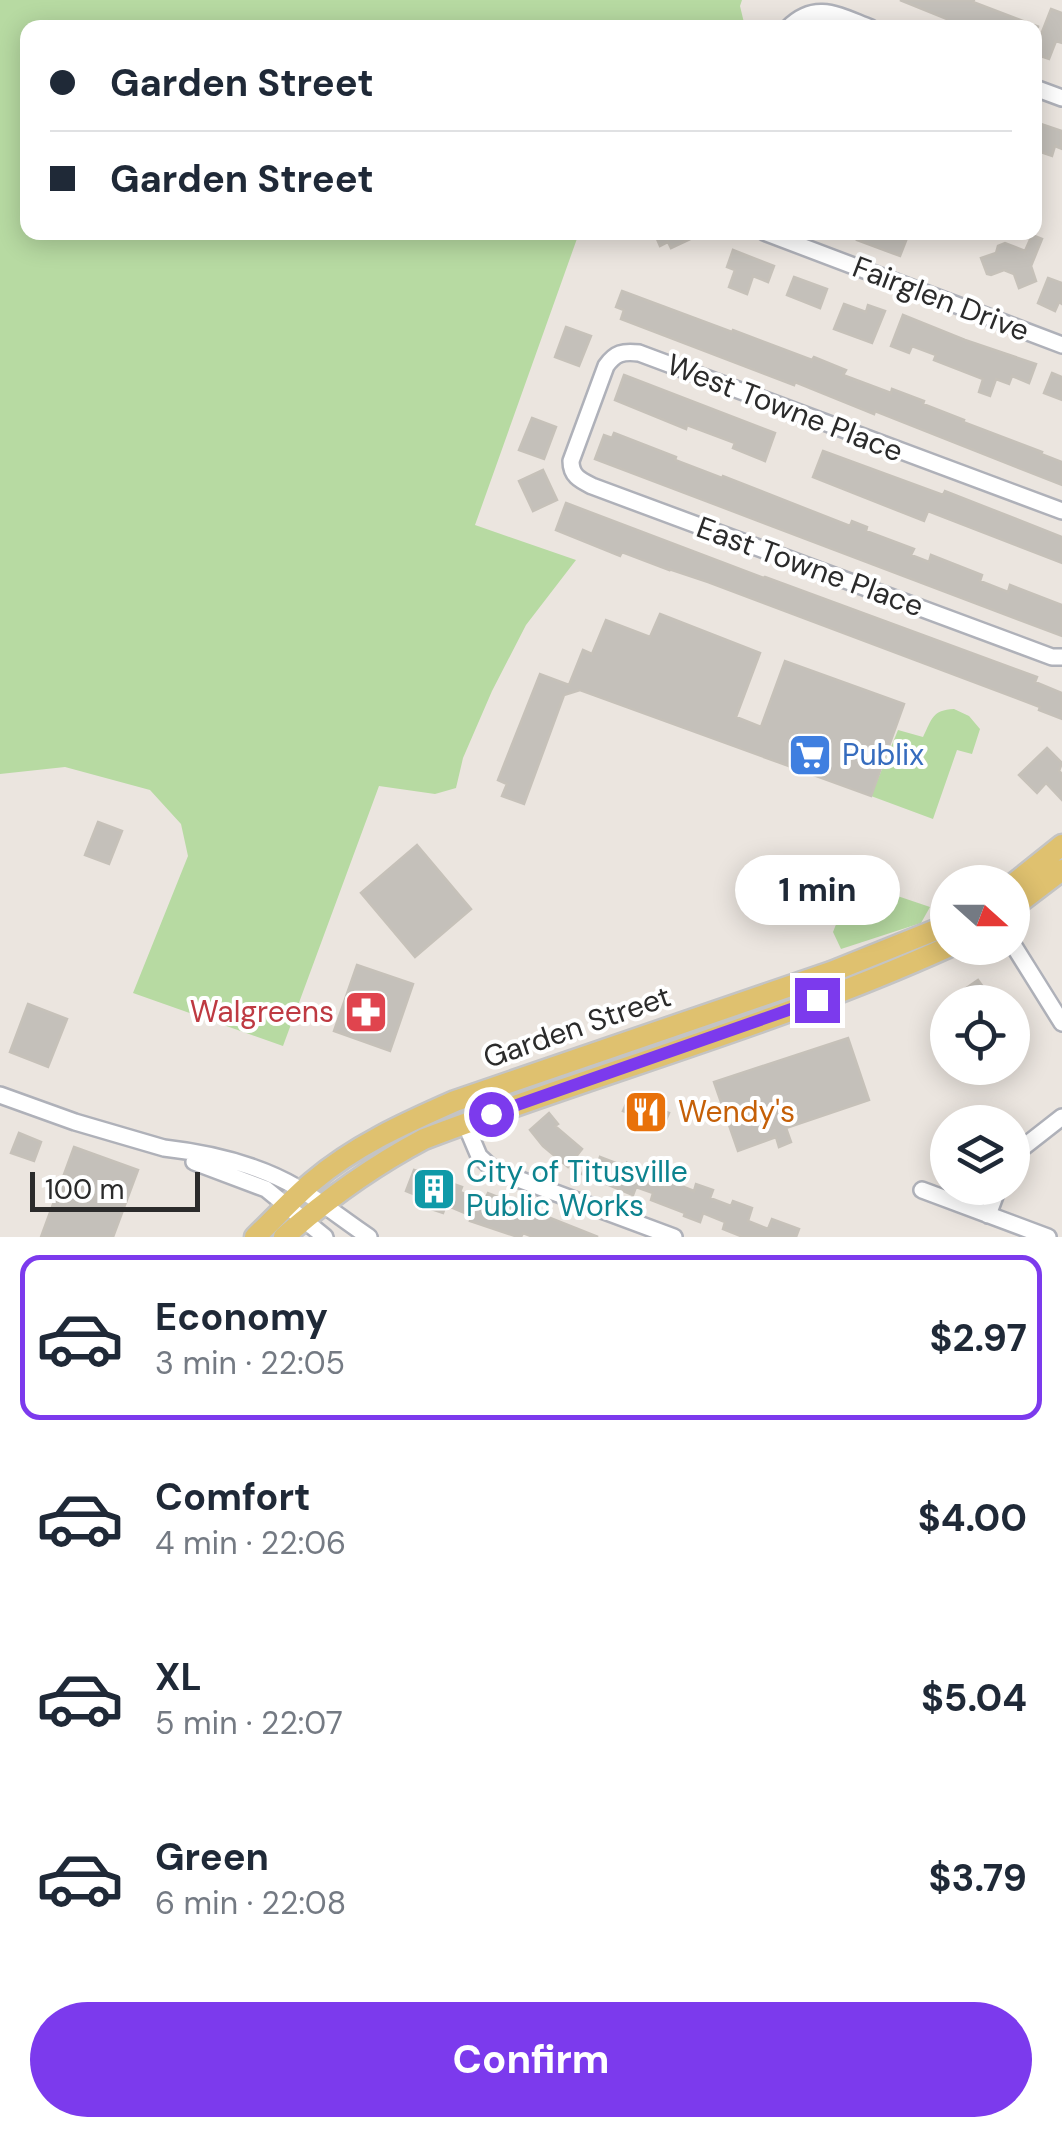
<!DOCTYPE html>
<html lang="en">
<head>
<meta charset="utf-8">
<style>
	body { margin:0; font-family:"DM Sans",sans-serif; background:#f6f6f7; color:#1f2937; height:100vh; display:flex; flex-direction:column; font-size:38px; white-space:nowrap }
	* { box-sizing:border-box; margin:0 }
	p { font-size:32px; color:#747a83 }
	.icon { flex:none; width:55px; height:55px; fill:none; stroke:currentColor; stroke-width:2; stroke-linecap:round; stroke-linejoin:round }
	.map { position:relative; height:1237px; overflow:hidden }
	.panel { display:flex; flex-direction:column; background:#fff; flex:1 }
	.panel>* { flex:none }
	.hud { position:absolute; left:20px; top:20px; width:1022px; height:220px; border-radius:20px; box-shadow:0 5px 25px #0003; display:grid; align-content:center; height:220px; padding:0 30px; background:#fff }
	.needle { width:65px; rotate:111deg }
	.buttons { position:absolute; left:930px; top:865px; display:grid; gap:20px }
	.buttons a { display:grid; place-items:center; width:100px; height:100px; border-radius:50%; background:#fff; box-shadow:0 5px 25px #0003; font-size:50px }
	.scale { position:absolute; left:30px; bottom:25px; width:170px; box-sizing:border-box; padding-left:10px; border:5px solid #2b2b2b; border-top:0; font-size:28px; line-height:35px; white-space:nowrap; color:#2b2b2b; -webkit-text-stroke:8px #fff; paint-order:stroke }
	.end { position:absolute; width:45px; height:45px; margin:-22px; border:12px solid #7c3aed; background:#fff; box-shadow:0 0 0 5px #fff }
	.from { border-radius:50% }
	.bubble { position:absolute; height:70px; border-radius:35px; background:#fff; box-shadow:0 5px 25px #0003; font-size:32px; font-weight:700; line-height:70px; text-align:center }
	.hud b { display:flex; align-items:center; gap:35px; height:95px; font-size:38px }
	.hud b+b { border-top:2px solid #e0e1e3 }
	.hud i { width:25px; height:25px; background:#1f2937 }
	ul { padding:18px 0 0; list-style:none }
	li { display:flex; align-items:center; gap:30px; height:165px; margin:0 20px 15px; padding:0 10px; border:5px solid transparent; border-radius:20px }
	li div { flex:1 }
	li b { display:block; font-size:38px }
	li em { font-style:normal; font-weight:700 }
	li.active { border-color:#7c3aed }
	li>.icon { width:90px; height:90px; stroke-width:1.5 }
	.cta { display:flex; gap:20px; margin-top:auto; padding:20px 30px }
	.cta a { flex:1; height:115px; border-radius:60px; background:#7c3aed; color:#fff; font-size:40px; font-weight:700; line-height:115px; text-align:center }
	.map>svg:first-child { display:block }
	.green { fill:#b7daa2 }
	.building { fill:#c4c0ba; stroke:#c6c1b9; stroke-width:2.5 }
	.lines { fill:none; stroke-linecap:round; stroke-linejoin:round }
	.minor-casing { stroke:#afb1b9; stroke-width:20 }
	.major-casing { stroke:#c4c4c4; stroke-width:25 }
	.minor { stroke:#fff; stroke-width:15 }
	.major { stroke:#dfc16f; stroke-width:20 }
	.route { stroke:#7c3aed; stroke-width:12 }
	.labels { text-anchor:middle; stroke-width:8; stroke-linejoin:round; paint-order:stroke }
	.street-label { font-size:30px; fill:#2b2b2b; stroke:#fff }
	.shop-label { font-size:30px; fill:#366cbe; stroke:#fff; text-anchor:start }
	.health-label { font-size:30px; fill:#be3a42; stroke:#fff; text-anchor:end }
	.food-label { font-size:30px; fill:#c56008; stroke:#fff; text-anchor:start }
	.culture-label { font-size:30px; fill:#0d838f; stroke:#fff; text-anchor:start }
</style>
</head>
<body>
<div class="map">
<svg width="1062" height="1237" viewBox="0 0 1062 1237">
	<rect width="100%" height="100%" fill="#ebe5df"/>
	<!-- green -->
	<path class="green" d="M0 0H742L740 6 745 27 28 28V232L579 233 475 525 576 560 526 625 492 691 463 758 456 788 435 794 379 786 283 1046 133 993 188 856 181 824 150 790 65 767 0 774Z
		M954 709 969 716 980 729 972 754 957 750 933 819 871 796 898 730 923 737C932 719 932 710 954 709Z
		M862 884 930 907 921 923 841 949 833 932 850 889Z"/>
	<!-- building -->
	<path class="building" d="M900 0H974L973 2 1039 27 952 28 945 25 947 19Z
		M1051 9 1062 13V43L1056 41 1049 59 1035 54V50Z
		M1035 122 1062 131V149L1055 146 1052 156 1035 150Z
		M654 232H705L671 248 668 242 660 246Z
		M860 232H899L898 235 907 238 900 256 857 240Z
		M1032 235 1042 239 1031 266 1036 281 1019 288 1014 274 1004 270 991 275 987 274 981 258 996 253 998 246 1005 243 1025 251Z
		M733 250 774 266 768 282 753 276 747 294 729 287 735 270 727 267Z
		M794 277 827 289 820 308 787 295Z
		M1048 278 1062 283V304L1059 302 1055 311 1038 303Z
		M622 291 732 332 733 330 812 360 814 357 846 370 843 375 891 393 892 389 924 401 923 404 964 420 963 422 1042 452 1041 454 1062 462V485L875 411 874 414 795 382 794 385 621 319 624 310 616 307Z
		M844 304 866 312 868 305 885 311 872 343 834 329Z
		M903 315 965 340 1036 364 1029 383 1012 376 1009 384 996 379 990 396 979 392 983 379 934 360 936 355 912 346 909 353 891 346Z
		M566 327 591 336 579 366 555 357Z
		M1052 373 1062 377V400L1044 393Z
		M624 375 775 433 765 461 733 448 735 443 687 425 686 429 615 400Z
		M532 418 556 427 544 459 519 450Z
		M614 433 676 457 675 460 722 478 723 476 850 526 852 521 867 527 866 531 914 549 911 555 929 562 931 555 982 575 980 581 1008 592 1010 585 1062 605V636L595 459 604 435 612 438Z
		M823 451 943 495 945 491 1062 537V563L928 511 924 521 813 477Z
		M543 470 557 500 533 511 519 481Z
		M566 503 764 578 765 577 1037 677 1035 682 1062 693V719L1039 710 1040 707 708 582 669 569V570L622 552 620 556 556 530Z
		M660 614 760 653 736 717 761 727 785 661 904 704 871 796 580 690 564 695 524 804 502 796 507 784 498 780 540 674 569 685 583 650 592 654 606 620 650 637Z
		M1047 748 1062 763 1059 771 1062 774V800L1046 783 1037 793 1019 775Z
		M98 822 122 831 109 864 85 855Z
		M417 845 471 909 415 957 361 893Z
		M357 965 413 984 390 1051 334 1031Z
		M978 980 983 987 991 1002H970L962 991Z
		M28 1004 67 1019 48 1067 10 1052Z
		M848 1038 869 1100 786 1128 791 1142 779 1147 776 1137 738 1151 714 1082Z
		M629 1097 669 1113 663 1127 623 1111Z
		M549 1113 558 1124 555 1126 582 1149 568 1167 543 1146 530 1130Z
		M19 1133 41 1142 34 1161 11 1153Z
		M74 1147 138 1170 113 1237H41Z
		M600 1157 626 1167 627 1163 652 1172 648 1182 666 1188 669 1181 694 1191 696 1184 713 1190 710 1198 731 1206 733 1201 752 1208 748 1221 768 1229 772 1219 799 1229 796 1237H743L723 1229 725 1222 703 1213 700 1222 684 1216 685 1213 651 1200 653 1193 636 1187 633 1195 582 1174 588 1159 598 1163Z
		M414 1170 462 1187 460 1192 484 1202 488 1193 598 1237H533L523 1233 521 1237H518L470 1221 472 1216 446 1205 443 1213 428 1208 431 1201 406 1191Z"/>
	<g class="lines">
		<!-- minor casing -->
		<g class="minor-casing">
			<path id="minor" d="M788 28C816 0 839 16 871 28
				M1035 88 1062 98
				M764 232 1062 345
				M1062 511 639 353C623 351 615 353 606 366L571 461C571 476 580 480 592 486L1052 657H1062
				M1012 943 1062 1023
				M0 1095 75 1122 164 1148C208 1153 259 1165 298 1188 323 1203 345 1221 369 1237
				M465 1123 479 1156 494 1170 674 1237
				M1012 1156 1062 1117
				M194 1162 266 1189 325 1237
				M922 1190 1048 1237
				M988 1215 998 1188"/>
		</g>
		<!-- major casing -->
		<g class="major-casing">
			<path id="major" d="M1012 885 1062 845
				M1012 908 1062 870
				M255 1237C274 1219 292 1199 312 1182 354 1146 405 1123 455 1101L831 972 948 925
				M284 1237C327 1199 373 1166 424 1139 597 1073 778 1024 948 947"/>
		</g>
		<!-- minor -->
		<use href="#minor" class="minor"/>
		<!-- major -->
		<use href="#major" class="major"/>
	</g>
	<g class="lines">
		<!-- route -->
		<path class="route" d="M491 1114 817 1000"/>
	</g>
	<!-- icons -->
	<defs>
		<g id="supermarket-square" transform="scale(2.25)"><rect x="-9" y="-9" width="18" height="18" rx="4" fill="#3f7fe0" stroke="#fff"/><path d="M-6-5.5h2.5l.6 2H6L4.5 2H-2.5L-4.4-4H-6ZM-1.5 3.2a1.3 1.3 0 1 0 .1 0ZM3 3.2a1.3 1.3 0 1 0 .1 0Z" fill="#fff"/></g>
		<g id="pharmacy-square" transform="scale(2.25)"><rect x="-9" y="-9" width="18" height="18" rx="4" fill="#e0444e" stroke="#fff"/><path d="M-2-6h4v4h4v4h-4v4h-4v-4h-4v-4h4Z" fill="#fff"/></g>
		<g id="restaurant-square" transform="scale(2.25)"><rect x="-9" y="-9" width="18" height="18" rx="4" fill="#e8710a" stroke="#fff"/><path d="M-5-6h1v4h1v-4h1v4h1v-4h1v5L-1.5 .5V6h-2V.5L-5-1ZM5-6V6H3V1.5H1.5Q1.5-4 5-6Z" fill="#fff"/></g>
		<g id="building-square" transform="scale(2.25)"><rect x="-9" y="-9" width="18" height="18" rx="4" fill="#0f9aa8" stroke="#fff"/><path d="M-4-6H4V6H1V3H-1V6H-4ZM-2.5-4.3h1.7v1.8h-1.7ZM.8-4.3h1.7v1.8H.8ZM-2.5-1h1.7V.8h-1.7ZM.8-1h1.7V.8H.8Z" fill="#fff"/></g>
	</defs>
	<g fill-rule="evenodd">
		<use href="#supermarket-square" x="810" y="755"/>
		<use href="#pharmacy-square" x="366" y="1012"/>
		<use href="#restaurant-square" x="646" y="1112"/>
		<use href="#building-square" x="434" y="1189"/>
	</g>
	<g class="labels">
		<!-- street labels -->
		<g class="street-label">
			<text transform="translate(941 299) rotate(21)" y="10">Fairglen Drive</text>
			<text transform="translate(785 408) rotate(21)" y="10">West Towne Place</text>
			<text transform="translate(810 567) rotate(20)" y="10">East Towne Place</text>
			<text transform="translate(577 1027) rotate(-19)" y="10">Garden Street</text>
		</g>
		<!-- shop labels -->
		<g class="shop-label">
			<text x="842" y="765">Publix</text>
		</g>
		<!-- health labels -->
		<g class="health-label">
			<text x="334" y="1022">Walgreens</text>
		</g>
		<!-- food labels -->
		<g class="food-label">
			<text x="678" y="1122">Wendy's</text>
		</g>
		<!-- culture labels -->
		<g class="culture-label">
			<text x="466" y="1182">City of Titusville<tspan x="466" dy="34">Public Works</tspan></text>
		</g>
	</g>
</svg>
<div class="buttons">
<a><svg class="needle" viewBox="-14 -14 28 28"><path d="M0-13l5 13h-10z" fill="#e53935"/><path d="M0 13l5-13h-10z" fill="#747a83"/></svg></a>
<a><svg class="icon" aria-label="locate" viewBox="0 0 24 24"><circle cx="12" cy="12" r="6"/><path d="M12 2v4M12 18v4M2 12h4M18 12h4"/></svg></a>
<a><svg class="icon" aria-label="layers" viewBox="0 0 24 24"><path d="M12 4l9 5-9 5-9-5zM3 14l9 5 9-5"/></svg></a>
</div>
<div class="scale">100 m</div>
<i class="end from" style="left:491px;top:1114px"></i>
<i class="end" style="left:817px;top:1000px"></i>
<div class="bubble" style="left:735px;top:855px;width:165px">1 min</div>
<div class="hud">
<b><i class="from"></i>Garden Street</b>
<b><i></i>Garden Street</b>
</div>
</div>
<section class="panel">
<ul>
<li class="active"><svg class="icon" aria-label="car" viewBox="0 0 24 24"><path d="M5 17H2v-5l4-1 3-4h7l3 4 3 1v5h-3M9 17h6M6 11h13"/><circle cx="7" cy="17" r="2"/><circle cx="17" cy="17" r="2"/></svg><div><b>Economy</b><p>3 min · 22:05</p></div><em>$2.97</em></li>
<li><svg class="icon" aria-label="car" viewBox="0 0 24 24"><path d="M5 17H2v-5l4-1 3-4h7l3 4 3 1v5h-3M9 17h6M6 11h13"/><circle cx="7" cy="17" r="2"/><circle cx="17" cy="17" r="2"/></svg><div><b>Comfort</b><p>4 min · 22:06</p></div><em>$4.00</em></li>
<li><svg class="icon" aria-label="car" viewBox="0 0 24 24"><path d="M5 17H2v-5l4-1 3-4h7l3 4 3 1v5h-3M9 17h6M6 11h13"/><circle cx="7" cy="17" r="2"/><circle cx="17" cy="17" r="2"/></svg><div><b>XL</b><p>5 min · 22:07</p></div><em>$5.04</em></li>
<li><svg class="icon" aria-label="car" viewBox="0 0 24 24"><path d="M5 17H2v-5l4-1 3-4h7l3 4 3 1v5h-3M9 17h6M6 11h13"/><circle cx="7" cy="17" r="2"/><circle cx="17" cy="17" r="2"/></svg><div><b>Green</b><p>6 min · 22:08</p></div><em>$3.79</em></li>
</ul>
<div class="cta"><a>Confirm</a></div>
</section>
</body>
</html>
